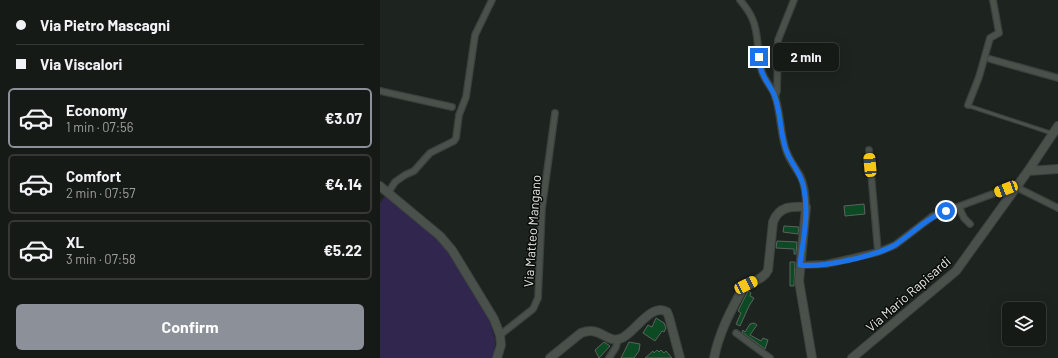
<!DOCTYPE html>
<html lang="en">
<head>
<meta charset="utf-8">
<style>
	body { margin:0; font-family:Barlow,sans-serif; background:#1f231f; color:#f1f3f6; height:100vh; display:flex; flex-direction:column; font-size:15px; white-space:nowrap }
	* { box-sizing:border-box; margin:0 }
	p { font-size:13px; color:#9ea1a1 }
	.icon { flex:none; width:22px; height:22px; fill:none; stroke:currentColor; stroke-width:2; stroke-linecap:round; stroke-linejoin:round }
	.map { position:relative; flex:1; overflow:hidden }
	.panel { display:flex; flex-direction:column; background:#161a16; width:380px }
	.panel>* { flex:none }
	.banner { display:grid; align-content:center; height:88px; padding:0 16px; background:#161a16 }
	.fabs { position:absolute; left:622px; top:302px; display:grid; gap:8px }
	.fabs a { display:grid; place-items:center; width:44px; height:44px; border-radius:6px; background:#161a16; box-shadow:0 4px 16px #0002,0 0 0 1px #353835; font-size:20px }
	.end { position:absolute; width:18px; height:18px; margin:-9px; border:5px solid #1a73e8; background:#fff; box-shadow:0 0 0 2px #fff }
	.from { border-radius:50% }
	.bubble { position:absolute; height:28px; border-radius:6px; background:#161a16; box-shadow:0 4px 16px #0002,0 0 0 1px #353835; font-size:13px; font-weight:700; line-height:28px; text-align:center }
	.car { position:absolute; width:12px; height:24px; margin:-12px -6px; border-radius:5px; box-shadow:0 0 3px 1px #0007; background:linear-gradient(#f5c518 24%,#345 0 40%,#f5c518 0 76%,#345 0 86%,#f5c518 0) }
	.banner b { display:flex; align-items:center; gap:14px; height:38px; font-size:15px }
	.banner b+b { border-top:1px solid #353835 }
	.banner i { width:10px; height:10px; background:#f1f3f6 }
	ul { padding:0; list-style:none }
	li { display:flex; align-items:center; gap:12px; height:60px; margin:0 8px 6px; padding:0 8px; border:2px solid #353835; border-radius:6px }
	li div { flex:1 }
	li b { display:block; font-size:15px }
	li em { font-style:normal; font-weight:700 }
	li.active { border-color:#8c9099 }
	li>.icon { width:36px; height:36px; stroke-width:1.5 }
	.action { display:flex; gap:8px; margin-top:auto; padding:8px 16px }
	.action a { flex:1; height:46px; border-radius:6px; background:#8c9099; color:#fff; font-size:16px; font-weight:700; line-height:46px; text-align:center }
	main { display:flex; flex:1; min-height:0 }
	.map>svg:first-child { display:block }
	.green { fill:#30264e }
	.building { fill:#0c4a24; stroke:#5c635e }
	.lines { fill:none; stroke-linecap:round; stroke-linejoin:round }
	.lane-casing { stroke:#3c413d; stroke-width:4.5 }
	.street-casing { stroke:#3c413d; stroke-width:8 }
	.secondary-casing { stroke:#3c413d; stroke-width:10 }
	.lane { stroke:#4a514b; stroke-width:2.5 }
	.street { stroke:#4a514b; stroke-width:5.5 }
	.secondary { stroke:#4a514b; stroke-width:8 }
	.route { stroke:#1a73e8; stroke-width:5 }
	.labels { text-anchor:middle; stroke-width:3; stroke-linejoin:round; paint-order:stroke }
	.street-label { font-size:13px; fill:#e3e7e3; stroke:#090c09 }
</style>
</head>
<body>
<main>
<section class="panel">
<div class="banner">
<b><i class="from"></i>Via Pietro Mascagni</b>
<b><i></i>Via Viscalori</b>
</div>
<ul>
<li class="active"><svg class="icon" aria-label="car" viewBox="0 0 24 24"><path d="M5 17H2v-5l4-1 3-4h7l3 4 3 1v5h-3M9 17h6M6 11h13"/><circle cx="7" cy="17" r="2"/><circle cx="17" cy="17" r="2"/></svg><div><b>Economy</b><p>1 min · 07:56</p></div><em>€3.07</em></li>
<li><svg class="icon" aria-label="car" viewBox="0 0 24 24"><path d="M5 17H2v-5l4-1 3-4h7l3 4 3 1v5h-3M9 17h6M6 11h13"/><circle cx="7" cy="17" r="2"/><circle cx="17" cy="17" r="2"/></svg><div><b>Comfort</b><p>2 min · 07:57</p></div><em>€4.14</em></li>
<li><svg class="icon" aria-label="car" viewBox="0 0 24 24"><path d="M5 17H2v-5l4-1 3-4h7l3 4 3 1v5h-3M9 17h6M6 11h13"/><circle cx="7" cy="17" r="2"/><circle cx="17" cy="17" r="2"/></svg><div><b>XL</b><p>3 min · 07:58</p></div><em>€5.22</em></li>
</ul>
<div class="action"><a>Confirm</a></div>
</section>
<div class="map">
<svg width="678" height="358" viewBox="0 0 678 358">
	<rect width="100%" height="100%" fill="#1d231e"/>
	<!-- green -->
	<path class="green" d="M6 195 65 244 108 316 115 339V346L113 358H0V203Z"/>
	<!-- building -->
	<path class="building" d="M484 204 485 214 465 216 464 206Z
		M404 226 419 227 418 234 403 232Z
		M397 241 417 242 416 254H414V249L396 248Z
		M410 262H415L414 286H410Z
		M368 291 371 293 370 296 374 298 369 306 360 326 356 324 361 313 358 311Z
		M276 318 284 323 286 328 284 332 282 331 275 341 263 333 268 325 272 327Z
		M374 323 377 325 370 335 381 341 383 338 388 340 385 349 362 332 363 330 365 332 370 324Z
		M224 342 230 346 219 358 215 350Z
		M249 342 260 344 259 351 254 358H241Z
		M277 350 279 352 281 350 284 353 286 351 292 358H265L273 351 274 353Z"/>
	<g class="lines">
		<!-- lane casing -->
		<g class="lane-casing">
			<path id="lane" d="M589 106 671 133"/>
		</g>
		<!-- street casing -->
		<g class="street-casing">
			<path id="street" d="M360 0C364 5 369 11 372 18 380 34 376 54 382 72 385 81 392 87 395 96 401 114 400 133 406 150 409 160 416 168 421 177 425 186 426 197 426 207
				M610 59 678 78
				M0 91 72 107
				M395 97 397 91 398 40 414 0
				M588 105 599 77 610 38 619 33 613 0
				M489 150 498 252
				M8 193 15 182 25 175 34 171 50 153 74 141 76 138 79 115 86 97 95 35 112 0
				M579 207 584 218 590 224
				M420 265 446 264 498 252 515 245 553 216 626 189 636 187 678 208
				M356 333 390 358
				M120 335 153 309 158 298 162 208 175 113
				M229 358 236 347 238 339"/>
		</g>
		<!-- secondary casing -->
		<g class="secondary-casing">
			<path id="secondary" d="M648 171 678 169
				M0 186 60 236 72 250 114 319 120 335 121 345 117 358
				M170 358 201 333C222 325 226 345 242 338 255 332 272 302 287 312L289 317 300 358
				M334 358C339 333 350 312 362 290 369 281 383 281 388 270L393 222C399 206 412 206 426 207L419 281 432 358
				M472 358 576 271 648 171 678 126"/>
		</g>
		<!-- lane -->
		<use href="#lane" class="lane"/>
		<!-- street -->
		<use href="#street" class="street"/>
		<!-- secondary -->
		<use href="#secondary" class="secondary"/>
	</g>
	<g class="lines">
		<!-- route -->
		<path class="route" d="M379 57C380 62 380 68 382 72 385 81 392 88 395 97 401 114 400 133 406 150 411 164 422 174 424 189 429 214 423 240 420 265 442 268 496 256 515 245 533 233 545 219 566 211"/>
	</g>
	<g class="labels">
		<!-- street labels -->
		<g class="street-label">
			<text transform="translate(152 231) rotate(-86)" y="5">Via Matteo Mangano</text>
			<text transform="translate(528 294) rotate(-41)" y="5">Via Mario Rapisardi</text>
		</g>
	</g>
</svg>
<div class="fabs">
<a><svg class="icon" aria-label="layers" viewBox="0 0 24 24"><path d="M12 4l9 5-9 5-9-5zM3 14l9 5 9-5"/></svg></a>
</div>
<i class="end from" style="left:566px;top:211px"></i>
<i class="end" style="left:379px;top:57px"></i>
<div class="bubble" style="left:393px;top:43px;width:66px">2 min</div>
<i class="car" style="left:490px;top:165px;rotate:355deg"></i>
<i class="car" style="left:626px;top:189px;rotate:249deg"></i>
<i class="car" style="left:366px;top:285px;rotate:64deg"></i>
</div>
</main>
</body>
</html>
